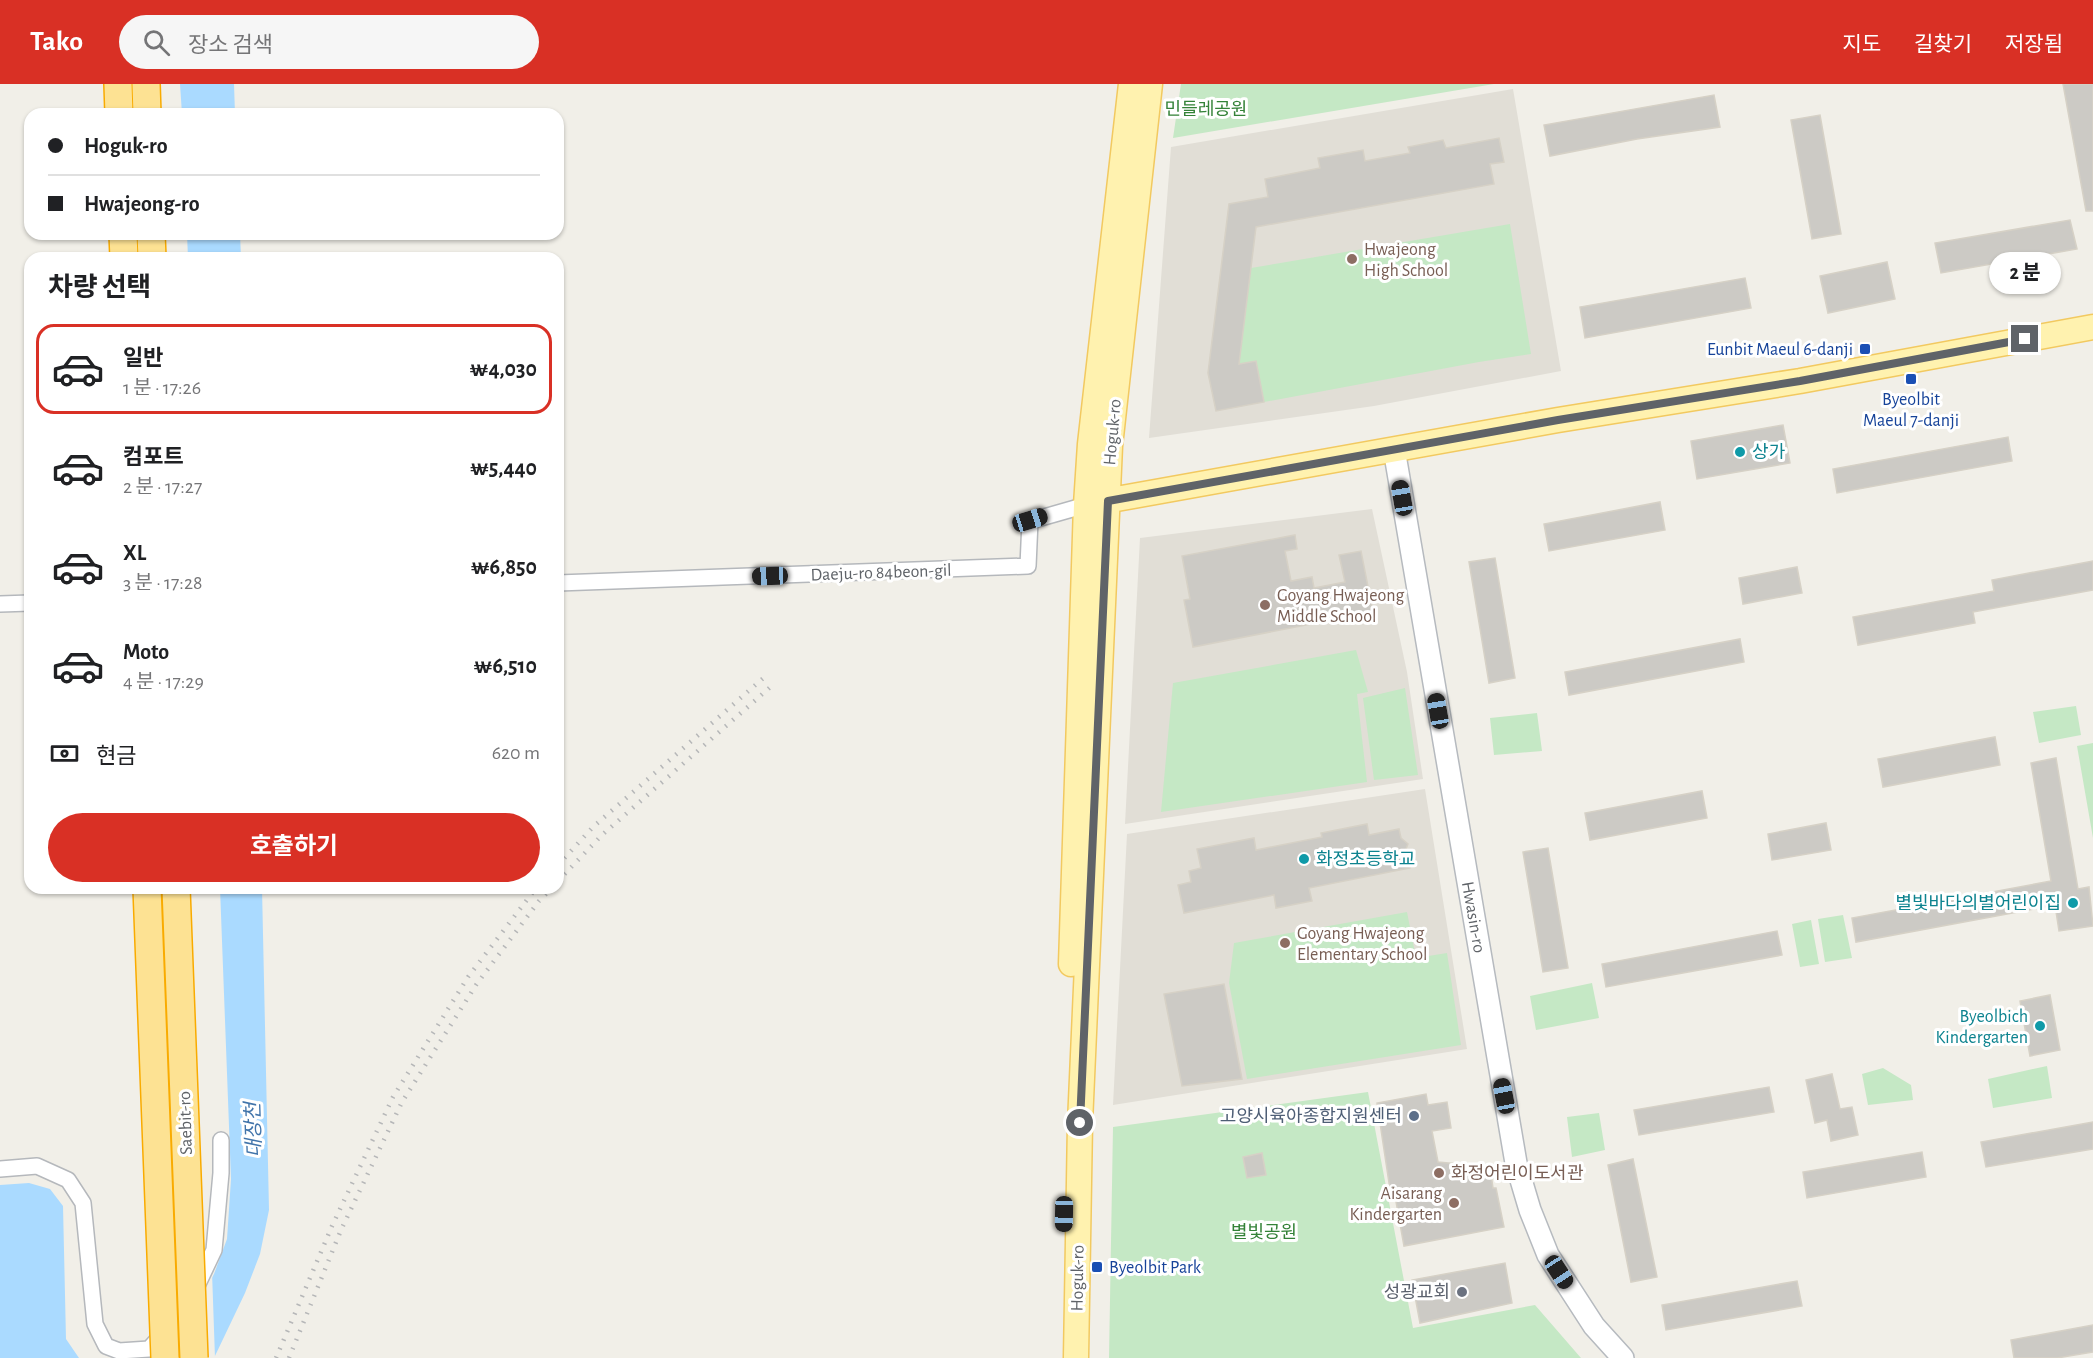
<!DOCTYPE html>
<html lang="ko">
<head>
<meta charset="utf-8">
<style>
	body { margin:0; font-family:"Alegreya Sans","Noto Sans KR",sans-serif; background:#f6f6f6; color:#202124; height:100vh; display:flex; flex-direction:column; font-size:22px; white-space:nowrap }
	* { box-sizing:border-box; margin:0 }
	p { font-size:20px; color:#757577 }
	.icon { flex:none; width:33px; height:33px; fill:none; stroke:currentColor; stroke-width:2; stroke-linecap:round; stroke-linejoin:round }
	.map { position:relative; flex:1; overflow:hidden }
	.sheet { position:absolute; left:24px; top:168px; width:540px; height:642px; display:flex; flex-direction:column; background:#fff; border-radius:18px; box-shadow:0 2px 4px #0004 }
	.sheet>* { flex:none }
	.top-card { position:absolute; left:24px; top:24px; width:540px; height:132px; border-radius:18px; box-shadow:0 2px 4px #0004; display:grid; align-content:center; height:132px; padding:0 24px; background:#fff }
	.end { position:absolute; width:27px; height:27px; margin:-14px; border:8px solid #5f6368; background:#fff; box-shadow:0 0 0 3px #fff }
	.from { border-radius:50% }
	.bubble { position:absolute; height:42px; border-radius:21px; background:#fff; box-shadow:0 2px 4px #0004; font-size:20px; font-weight:700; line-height:42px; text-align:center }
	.car { position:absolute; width:18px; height:36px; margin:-18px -9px; border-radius:8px; box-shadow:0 0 4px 2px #0007; background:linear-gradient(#222 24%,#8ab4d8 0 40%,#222 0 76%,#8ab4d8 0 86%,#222 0) }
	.top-card b { display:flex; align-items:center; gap:21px; height:57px; font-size:22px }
	.top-card b+b { border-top:2px solid #e0e0e0 }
	.top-card i { width:15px; height:15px; background:#202124 }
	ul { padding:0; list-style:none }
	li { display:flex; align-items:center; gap:18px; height:90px; margin:0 12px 9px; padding:0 12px; border:3px solid transparent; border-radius:18px }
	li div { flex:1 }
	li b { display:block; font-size:22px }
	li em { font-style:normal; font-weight:700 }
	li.on { border-color:#d93025 }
	li>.icon { width:54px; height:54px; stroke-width:1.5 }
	h2 { padding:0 24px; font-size:27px; line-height:72px }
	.pay { display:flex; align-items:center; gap:15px; height:66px; padding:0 24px; font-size:22px }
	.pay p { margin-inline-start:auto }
	.action { display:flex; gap:12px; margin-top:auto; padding:12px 24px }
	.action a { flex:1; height:69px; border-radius:36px; background:#d93025; color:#fff; font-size:24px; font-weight:700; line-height:69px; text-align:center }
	header { display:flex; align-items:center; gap:36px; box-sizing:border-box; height:84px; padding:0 30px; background:#d93025; color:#fff }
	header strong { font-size:28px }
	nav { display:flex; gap:33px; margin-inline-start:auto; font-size:21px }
	.search { width:420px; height:54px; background:#f6f6f6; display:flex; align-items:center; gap:15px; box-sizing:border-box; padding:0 21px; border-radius:33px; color:#757577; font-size:22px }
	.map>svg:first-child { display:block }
	.education { fill:#e1ded6 }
	.green { fill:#c5e8c5 }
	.water { fill:#aadaff }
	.pier { fill:#f1efe8 }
	.building { fill:#cccac5; stroke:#d6d1c6; stroke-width:1.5 }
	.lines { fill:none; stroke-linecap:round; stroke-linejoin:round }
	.street-casing { stroke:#b5b8bc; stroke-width:18 }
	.secondary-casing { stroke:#b6babf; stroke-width:24 }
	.primary-casing { stroke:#f2c960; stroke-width:27 }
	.highway-casing { stroke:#f9ab00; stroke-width:30 }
	.street { stroke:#fff; stroke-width:15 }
	.secondary { stroke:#fff; stroke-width:21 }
	.primary { stroke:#fff2af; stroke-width:24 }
	.highway { stroke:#fde293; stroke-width:27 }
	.rail { stroke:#b6b7b8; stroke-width:4.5; stroke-dasharray:1.5 8; stroke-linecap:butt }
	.highway-bridge-casing { stroke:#f9ab00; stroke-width:30; stroke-linecap:butt }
	.highway-bridge { stroke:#fde293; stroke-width:27 }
	.route { stroke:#5f6368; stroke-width:8 }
	.education-dot { fill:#8d6e63; stroke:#fff; stroke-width:2 }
	.transit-dot { fill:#1a4fb4; stroke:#fff; stroke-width:2 }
	.culture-dot { fill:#0f9aa8; stroke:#fff; stroke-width:2 }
	.service-dot { fill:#5c6f8a; stroke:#fff; stroke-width:2 }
	.worship-dot { fill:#6b7280; stroke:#fff; stroke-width:2 }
	.labels { text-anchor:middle; stroke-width:6; stroke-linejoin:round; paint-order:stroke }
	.park-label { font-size:18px; fill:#348238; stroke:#fff }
	.education-label { font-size:18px; fill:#785e54; stroke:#fff; text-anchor:start }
	.transit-label { font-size:18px; fill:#164399; stroke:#fff; text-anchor:end }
	.street-label { font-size:18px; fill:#5f6368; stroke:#fff }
	.culture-label { font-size:18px; fill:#0d838f; stroke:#fff; text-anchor:start }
	.service-label { font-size:18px; fill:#4e5e75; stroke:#fff; text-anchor:end }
	.worship-label { font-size:18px; fill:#5b616d; stroke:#fff; text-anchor:end }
	.water-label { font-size:20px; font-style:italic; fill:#4174aa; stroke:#fff }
</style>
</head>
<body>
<header>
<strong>Tako</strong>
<div class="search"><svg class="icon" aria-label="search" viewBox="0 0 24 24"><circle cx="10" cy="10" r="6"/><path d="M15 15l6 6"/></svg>장소 검색</div>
<nav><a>지도</a><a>길찾기</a><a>저장됨</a></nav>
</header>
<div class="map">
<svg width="2093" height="1274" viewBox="0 0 2093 1274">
	<rect width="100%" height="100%" fill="#f1efe8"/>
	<!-- education -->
	<path class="education" d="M1513 5 1561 287 1374 322 1149 354 1171 63Z
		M1372 425 1407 588 1423 695 1125 740 1140 454Z
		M1425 705 1467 965 1113 1021 1127 750Z"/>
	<!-- green -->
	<path class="green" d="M1181 0H1494L1173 54Z
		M1510 140 1531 270 1479 278 1264 318 1256 277 1239 280 1251 184Z
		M1356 566 1368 608 1357 610 1367 698 1161 728 1173 599Z
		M1405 604 1418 691 1374 696 1363 614Z
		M2076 622 2081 651 2039 659 2033 628Z
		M1537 629 1542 667 1494 671 1490 634Z
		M2093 659V754L2077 662Z
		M1407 828 1416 874 1447 869 1461 961 1247 995 1229 899 1234 859Z
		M1843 831 1852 874 1825 878 1818 835Z
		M1811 836 1819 880 1800 883 1792 840Z
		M1592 899 1599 934 1536 946 1530 912Z
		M2047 982 2052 1014 1993 1024 1988 995Z
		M1883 984 1911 1001 1913 1016 1868 1021 1862 990Z
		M1368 1008 1413 1244 1535 1221 1581 1274H1109L1113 1043Z
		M1599 1029 1605 1066 1572 1073 1567 1033Z"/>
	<!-- water -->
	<path class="water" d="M180 0H234L235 30H182Z
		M187 150H240L241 174H188Z
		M220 804H262L269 1126 260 1170 245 1209 214 1274 195 1227 214 1190 227 1155 231 1095Z
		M29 1099 50 1105 63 1122 66 1255 79 1274H0V1101Z"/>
	<!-- pier -->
	<path class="pier" d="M212 1188 215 1274H157L192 1226Z"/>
	<!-- building -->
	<path class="building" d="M2063 0H2093V127H2086Z
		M1714 11 1720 43 1637 55 1550 72 1544 41Z
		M1820 31 1841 150 1812 155 1791 36Z
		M1499 54 1504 78 1490 80 1494 100 1256 143 1239 280 1256 277 1264 318 1216 327 1208 289 1229 120 1268 113 1265 95 1320 84 1318 74 1363 66 1365 77 1410 69 1408 63 1443 56 1446 64Z
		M2070 136 2077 165 1941 189 1935 159Z
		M1887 178 1895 215 1828 229 1820 192Z
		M1745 194 1751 224 1585 254 1580 223Z
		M1783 341 1790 379 1697 395 1691 357Z
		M2008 353 2012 377 1837 409 1833 385Z
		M1660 418 1665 446 1549 467 1544 440Z
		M1295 451 1297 465 1285 467 1291 497 1312 493 1314 504 1345 498 1339 471 1361 467 1373 528 1193 563 1184 516 1190 515 1182 472Z
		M1495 474 1515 594 1489 599 1469 478Z
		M2093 477V506L1973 528 1975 539 1858 561 1853 533 1994 507 1992 496Z
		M1797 483 1802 509 1743 520 1739 494Z
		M1740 555 1744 578 1569 611 1565 588Z
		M1995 653 2000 681 1883 703 1878 675Z
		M2056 674 2078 805 2089 803 2093 842 2059 847 2055 821 1856 858 1852 834 2051 797 2031 679Z
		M1702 707 1707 734 1590 756 1585 729Z
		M1826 739 1831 766 1772 776 1768 750Z
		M1367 740 1369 751 1399 745 1401 754 1408 760 1406 765 1410 784 1309 804 1312 817 1276 824 1274 811 1184 829 1178 801 1191 798 1189 787 1201 784 1197 765 1254 754 1256 766 1322 753 1321 749Z
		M1548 764 1568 884 1543 888 1523 768Z
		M1777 847 1782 871 1606 903 1602 880Z
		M1224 900 1242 995 1182 1002 1164 910Z
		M2050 911 2060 966 2030 972 2020 917Z
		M1832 990 1840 1025 1852 1023 1858 1051 1831 1057 1827 1036 1815 1039 1806 996Z
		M1769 1003 1774 1028 1639 1051 1634 1026Z
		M1426 1010 1428 1021 1447 1018 1451 1044 1432 1047 1438 1078 1490 1083 1493 1104H1496L1504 1143 1404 1162 1395 1112H1391L1377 1019Z
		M2093 1038V1065L1986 1083 1981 1058Z
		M1922 1068 1926 1093 1807 1114 1803 1088Z
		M1262 1069 1266 1091 1247 1094 1243 1073Z
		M1633 1075 1657 1193 1631 1198 1608 1081Z
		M1505 1179 1512 1219 1420 1239 1412 1196Z
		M1797 1197 1802 1222 1666 1246 1662 1221Z
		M2093 1241V1268L2057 1274H2014L2011 1256Z"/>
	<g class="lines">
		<!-- street casing -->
		<g class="street-casing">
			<path id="street" d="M558 499 1028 482 1030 437 1086 421
				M0 520 30 519
				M0 1085 37 1082 68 1096 83 1119 95 1240 106 1262 119 1267 149 1265 187 1223 214 1166 221 1089V1056"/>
		</g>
		<!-- secondary casing -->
		<g class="secondary-casing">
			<path id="secondary" d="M1394 365 1516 1079 1530 1126 1548 1171 1594 1242 1623 1274"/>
		</g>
		<!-- primary casing -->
		<g class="primary-casing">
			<path id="primary" d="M1094 419 1558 336 1800 297 2093 243
				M1071 880 1086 421 1090 360 1131 0
				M1076 1274 1080 1039 1110 362 1150 0"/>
		</g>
		<!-- highway casing -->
		<g class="highway-casing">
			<path id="highway" d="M118 0 119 30
				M146 0 147 30
				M123 150 124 174
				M151 150 152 174"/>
		</g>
		<!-- street -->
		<use href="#street" class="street"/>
		<!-- secondary -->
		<use href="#secondary" class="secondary"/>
		<!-- primary -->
		<use href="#primary" class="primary"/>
		<!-- highway -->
		<use href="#highway" class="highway"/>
		<!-- rail -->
		<path class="rail" d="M558 781 593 743 768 590
			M558 797 602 751 775 599
			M276 1274 332 1142 393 1013 468 893 536 804
			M289 1274 341 1146 402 1018 476 901 539 817 552 804"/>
		<!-- highway-bridge casing -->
		<g class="highway-bridge-casing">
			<path id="highway-bridge" d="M147 804 165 1274
				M176 804 194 1274"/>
		</g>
		<!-- highway-bridge -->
		<use href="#highway-bridge" class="highway-bridge"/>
	</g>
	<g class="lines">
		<!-- route -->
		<path class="route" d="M1080 1039 1108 417 1558 336 1800 297 2025 255"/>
	</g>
	<!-- markers -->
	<g class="education-dot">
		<circle cx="1352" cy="175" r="6"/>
		<circle cx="1265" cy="521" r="6"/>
		<circle cx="1285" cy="859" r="6"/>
		<circle cx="1439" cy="1089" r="6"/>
		<circle cx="1454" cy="1119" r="6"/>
	</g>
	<g class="transit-dot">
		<rect x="1859" y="259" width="12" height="12" rx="3"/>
		<rect x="1905" y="289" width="12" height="12" rx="3"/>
		<rect x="1091" y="1177" width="12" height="12" rx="3"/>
	</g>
	<g class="culture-dot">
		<circle cx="1740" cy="368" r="6"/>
		<circle cx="1304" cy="775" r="6"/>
		<circle cx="2073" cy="819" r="6"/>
		<circle cx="2040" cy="942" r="6"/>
	</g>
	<circle class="service-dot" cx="1414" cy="1032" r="6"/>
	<circle class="worship-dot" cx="1462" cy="1208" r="6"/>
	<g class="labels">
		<!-- park labels -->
		<g class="park-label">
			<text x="1206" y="31">민들레공원</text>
			<text x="1264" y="1154">별빛공원</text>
		</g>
		<!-- education labels -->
		<g class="education-label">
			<text x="1364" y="171">Hwajeong<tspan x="1364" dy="21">High School</tspan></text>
			<text x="1277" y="517">Goyang Hwajeong<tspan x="1277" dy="21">Middle School</tspan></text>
			<text x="1297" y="855">Goyang Hwajeong<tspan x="1297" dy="21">Elementary School</tspan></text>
			<text x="1451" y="1095">화정어린이도서관</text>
			<text x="1442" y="1115" text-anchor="end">Aisarang<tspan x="1442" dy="21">Kindergarten</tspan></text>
		</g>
		<!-- transit labels -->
		<g class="transit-label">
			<text x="1853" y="271">Eunbit Maeul 6-danji</text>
			<text x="1911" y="321" text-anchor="middle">Byeolbit<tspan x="1911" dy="21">Maeul 7-danji</tspan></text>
			<text x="1109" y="1189" text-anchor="start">Byeolbit Park</text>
		</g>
		<!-- street labels -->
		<g class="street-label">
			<text transform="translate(1112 348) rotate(-85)" y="6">Hoguk-ro</text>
			<text transform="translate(881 488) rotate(-2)" y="6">Daeju-ro 84beon-gil</text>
			<text transform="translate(1474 833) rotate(80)" y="6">Hwasin-ro</text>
			<text transform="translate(185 1039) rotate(-92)" y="6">Saebit-ro</text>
			<text transform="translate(1077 1194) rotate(-89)" y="6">Hoguk-ro</text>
		</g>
		<!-- culture labels -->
		<g class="culture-label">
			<text x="1752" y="374">상가</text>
			<text x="1316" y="781">화정초등학교</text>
			<text x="2061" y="825" text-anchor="end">별빛바다의별어린이집</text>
			<text x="2028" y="938" text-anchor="end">Byeolbich<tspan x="2028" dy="21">Kindergarten</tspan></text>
		</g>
		<!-- service labels -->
		<g class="service-label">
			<text x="1402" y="1038">고양시육아종합지원센터</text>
		</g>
		<!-- worship labels -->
		<g class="worship-label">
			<text x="1450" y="1214">성광교회</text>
		</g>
		<!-- water labels -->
		<g class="water-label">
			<text transform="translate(253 1046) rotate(-92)" y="7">대장천</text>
		</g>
	</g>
</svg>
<i class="end from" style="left:1080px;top:1039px"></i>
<i class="end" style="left:2025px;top:255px"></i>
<div class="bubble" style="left:1989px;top:168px;width:72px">2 분</div>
<i class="car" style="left:1402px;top:414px;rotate:350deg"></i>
<i class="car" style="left:1030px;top:436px;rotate:73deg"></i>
<i class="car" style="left:770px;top:492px;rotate:268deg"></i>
<i class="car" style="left:1438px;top:627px;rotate:350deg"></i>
<i class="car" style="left:1504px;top:1012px;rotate:349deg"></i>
<i class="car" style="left:1064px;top:1130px;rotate:181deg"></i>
<i class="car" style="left:1559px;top:1188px;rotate:147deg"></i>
<div class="top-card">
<b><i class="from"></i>Hoguk-ro</b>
<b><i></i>Hwajeong-ro</b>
</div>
<section class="sheet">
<h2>차량 선택</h2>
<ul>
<li class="on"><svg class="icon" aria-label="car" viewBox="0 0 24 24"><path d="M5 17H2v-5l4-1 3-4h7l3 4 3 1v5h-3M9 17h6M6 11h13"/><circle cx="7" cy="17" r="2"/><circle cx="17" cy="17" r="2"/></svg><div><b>일반</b><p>1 분 · 17:26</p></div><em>₩4,030</em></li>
<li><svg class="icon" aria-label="car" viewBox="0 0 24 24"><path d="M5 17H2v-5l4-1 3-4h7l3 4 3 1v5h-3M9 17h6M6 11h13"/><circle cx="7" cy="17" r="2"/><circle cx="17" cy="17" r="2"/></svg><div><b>컴포트</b><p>2 분 · 17:27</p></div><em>₩5,440</em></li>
<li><svg class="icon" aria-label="car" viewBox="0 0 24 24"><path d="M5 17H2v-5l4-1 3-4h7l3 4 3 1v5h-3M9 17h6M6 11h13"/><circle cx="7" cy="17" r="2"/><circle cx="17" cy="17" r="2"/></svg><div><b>XL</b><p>3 분 · 17:28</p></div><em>₩6,850</em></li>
<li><svg class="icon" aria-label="car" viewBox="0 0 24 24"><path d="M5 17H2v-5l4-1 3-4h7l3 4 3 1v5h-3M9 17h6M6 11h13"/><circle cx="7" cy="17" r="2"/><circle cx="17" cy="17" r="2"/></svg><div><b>Moto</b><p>4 분 · 17:29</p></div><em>₩6,510</em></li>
</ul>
<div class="pay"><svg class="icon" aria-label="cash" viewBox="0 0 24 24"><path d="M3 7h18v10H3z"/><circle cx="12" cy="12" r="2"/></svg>현금<p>620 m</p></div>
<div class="action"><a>호출하기</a></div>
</section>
</div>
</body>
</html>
